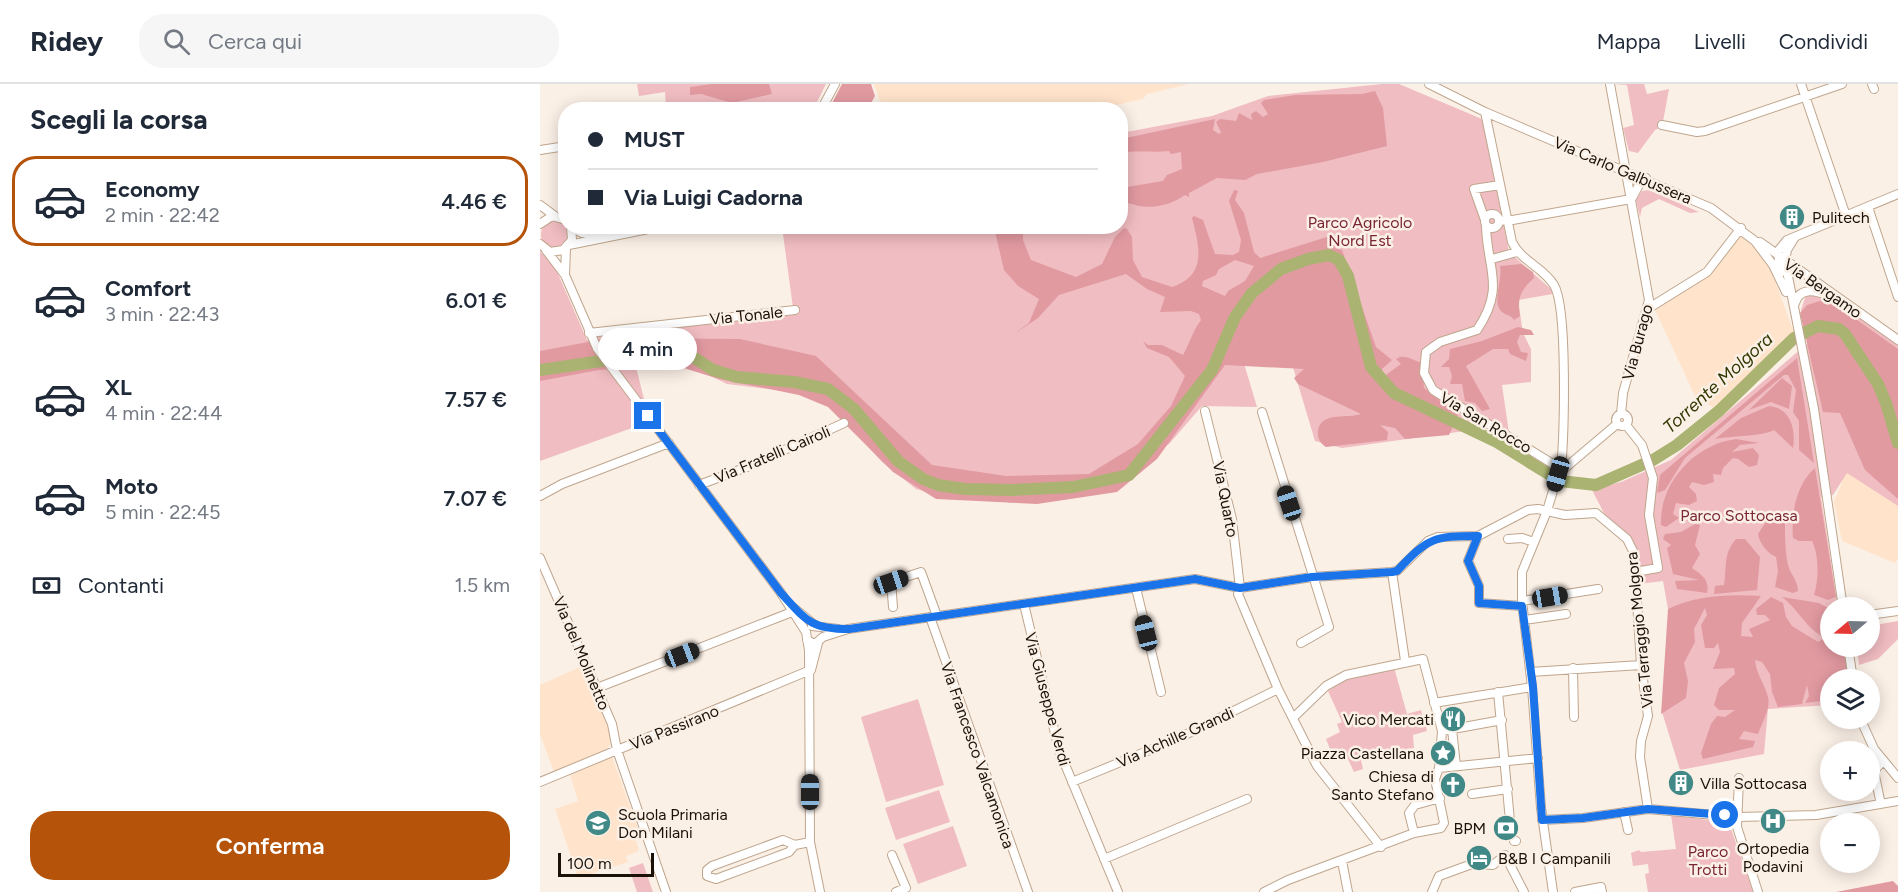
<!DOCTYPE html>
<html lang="it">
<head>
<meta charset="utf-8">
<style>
	body { margin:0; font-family:Figtree,sans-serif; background:#f6f6f7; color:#1f2937; height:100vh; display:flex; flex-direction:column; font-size:22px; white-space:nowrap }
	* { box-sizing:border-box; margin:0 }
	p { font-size:20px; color:#747a83 }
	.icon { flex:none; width:33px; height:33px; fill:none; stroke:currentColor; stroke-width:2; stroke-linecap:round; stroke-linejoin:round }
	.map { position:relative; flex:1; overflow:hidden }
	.side { display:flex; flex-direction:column; background:#fff; width:540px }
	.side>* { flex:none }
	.hud { position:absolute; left:18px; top:18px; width:570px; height:132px; border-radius:24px; box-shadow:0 3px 15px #0003; display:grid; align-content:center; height:132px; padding:0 30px; background:#fff }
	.needle { width:39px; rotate:251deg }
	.controls { position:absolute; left:1280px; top:513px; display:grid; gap:12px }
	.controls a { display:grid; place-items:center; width:60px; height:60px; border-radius:50%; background:#fff; box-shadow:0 3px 15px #0003; font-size:30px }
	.scale { position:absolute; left:18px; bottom:15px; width:96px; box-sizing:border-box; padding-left:6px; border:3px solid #1a1108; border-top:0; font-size:16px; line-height:21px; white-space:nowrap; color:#1a1108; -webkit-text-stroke:4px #fbf0e6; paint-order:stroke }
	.end { position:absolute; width:27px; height:27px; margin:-14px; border:8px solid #1a73e8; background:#fff; box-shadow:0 0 0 3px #fff }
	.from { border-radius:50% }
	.bubble { position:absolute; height:42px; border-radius:21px; background:#fff; box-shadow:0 3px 15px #0003; font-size:20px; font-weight:600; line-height:42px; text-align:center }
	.car { position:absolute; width:18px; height:36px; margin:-18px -9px; border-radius:8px; box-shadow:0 0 4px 2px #0007; background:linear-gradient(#222 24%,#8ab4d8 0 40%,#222 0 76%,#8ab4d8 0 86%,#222 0) }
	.hud b { display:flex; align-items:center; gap:21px; height:57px; font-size:22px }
	.hud b+b { border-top:2px solid #e0e1e3 }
	.hud i { width:15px; height:15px; background:#1f2937 }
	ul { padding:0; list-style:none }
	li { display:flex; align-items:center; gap:18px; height:90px; margin:0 12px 9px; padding:0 18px; border:3px solid transparent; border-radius:24px }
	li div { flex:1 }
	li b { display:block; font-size:22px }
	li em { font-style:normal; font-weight:600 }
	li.current { border-color:#b45309 }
	li>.icon { width:54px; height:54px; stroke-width:1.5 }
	h2 { padding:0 30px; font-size:27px; line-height:72px }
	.pay { display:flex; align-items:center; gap:15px; height:66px; padding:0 30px; font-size:22px }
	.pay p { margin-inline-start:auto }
	.action { display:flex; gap:12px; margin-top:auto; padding:12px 30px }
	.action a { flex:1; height:69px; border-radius:24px; background:#b45309; color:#fff; font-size:24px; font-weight:600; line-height:69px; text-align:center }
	header { display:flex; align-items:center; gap:36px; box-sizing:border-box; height:84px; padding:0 30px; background:#fff; border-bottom:2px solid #e0e1e3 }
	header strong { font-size:28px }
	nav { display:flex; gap:33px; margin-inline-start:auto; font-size:21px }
	.search { width:420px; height:54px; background:#f6f6f7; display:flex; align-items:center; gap:15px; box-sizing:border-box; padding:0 21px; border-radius:24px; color:#747a83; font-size:22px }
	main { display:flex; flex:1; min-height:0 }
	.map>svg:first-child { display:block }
	.built { fill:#ffe3cb }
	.green { fill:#f0bdc2 }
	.forest { fill:#e29aa1; fill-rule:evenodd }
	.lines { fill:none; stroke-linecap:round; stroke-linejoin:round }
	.river { stroke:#aab372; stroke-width:12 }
	.minor-casing { stroke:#bfa58d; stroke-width:10 }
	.minor { stroke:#fff; stroke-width:8 }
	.route { stroke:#1a73e8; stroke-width:8 }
	.labels { text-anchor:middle; stroke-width:5; stroke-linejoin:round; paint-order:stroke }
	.street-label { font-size:16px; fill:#1a1108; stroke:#fbf0e6 }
	.poi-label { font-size:16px; fill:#1a1108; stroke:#fbf0e6; text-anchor:start }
	.park-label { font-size:16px; fill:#7a2536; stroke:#fbf0e6 }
	.water-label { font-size:18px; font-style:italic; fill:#333803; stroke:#fbf0e6 }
</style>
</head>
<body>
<header>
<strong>Ridey</strong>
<div class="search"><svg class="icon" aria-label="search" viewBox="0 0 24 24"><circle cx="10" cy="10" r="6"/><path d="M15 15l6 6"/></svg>Cerca qui</div>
<nav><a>Mappa</a><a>Livelli</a><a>Condividi</a></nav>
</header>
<main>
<section class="side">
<h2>Scegli la corsa</h2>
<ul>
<li class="current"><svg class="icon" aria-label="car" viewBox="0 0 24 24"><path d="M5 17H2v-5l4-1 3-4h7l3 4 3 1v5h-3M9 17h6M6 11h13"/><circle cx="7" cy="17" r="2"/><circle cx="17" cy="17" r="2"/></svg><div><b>Economy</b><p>2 min · 22:42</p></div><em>4.46 €</em></li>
<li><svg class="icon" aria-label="car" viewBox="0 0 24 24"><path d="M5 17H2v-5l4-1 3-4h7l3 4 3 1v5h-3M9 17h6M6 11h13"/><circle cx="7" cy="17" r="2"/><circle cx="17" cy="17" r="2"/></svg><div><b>Comfort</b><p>3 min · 22:43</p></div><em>6.01 €</em></li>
<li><svg class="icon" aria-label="car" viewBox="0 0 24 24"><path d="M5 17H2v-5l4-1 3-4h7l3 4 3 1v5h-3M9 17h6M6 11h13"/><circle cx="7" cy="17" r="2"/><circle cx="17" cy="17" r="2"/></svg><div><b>XL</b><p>4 min · 22:44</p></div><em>7.57 €</em></li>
<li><svg class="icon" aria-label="car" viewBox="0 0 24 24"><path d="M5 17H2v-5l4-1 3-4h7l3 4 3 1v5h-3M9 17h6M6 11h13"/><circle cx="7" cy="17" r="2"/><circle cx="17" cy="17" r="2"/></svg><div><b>Moto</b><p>5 min · 22:45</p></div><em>7.07 €</em></li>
</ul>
<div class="pay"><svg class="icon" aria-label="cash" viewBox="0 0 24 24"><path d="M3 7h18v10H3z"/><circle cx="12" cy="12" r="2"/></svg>Contanti<p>1.5 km</p></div>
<div class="action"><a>Conferma</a></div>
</section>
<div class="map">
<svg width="1358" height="808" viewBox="0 0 1358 808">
	<rect width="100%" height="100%" fill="#fbf0e6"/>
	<!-- built -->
	<path class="built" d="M334 0H649L607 10 603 15 554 26 346 25V19L340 17Z
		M1199 152 1210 157 1231 186 1254 249 1174 324 1155 312 1115 226 1166 193Z
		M1306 388 1358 420V474L1355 479 1302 457 1294 418Z
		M42 582 70 648V660L66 667 14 688 0 650V601Z
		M72 673 101 753 96 756 99 767 86 772 88 778 38 794 15 725 38 717 30 691Z"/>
	<!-- green -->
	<path class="green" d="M97 0H286L277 18 291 25H126L125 8 99 12Z
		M842 0H859L942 35 969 168 1011 205 1013 210 978 216 983 249 991 265V298L962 301 969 349 948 339 925 347 802 364 775 357 749 270 703 276 717 323 662 322 629 360 525 415 470 419 460 415 400 412 376 405 342 378 308 341 303 330 263 309 187 300 144 279H95L104 315 90 318 106 339 0 377V167L15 183 47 256 66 251 254 231 242 143 580 142 581 49 672 32 728 12Z
		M1074 0H1104L1107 10 1129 5 1122 43 1115 46 1098 69 1089 67 1083 44 1094 41 1087 1Z
		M1109 106 1159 128 1150 129 1119 115 1102 124 1100 133 1096 116 1102 107Z
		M1 151a14 14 0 1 1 28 0a14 14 0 1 1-28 0Z
		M1279 210 1298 218 1358 260V422L1307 389 1293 411 1281 413 1298 523 1290 524V562L1304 563 1309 595 1290 596V621L1228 625 1224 670 1140 686 1122 628 1134 559 1123 497 1099 500 1097 471 1066 433 1052 406 1081 398 1131 376 1268 259 1261 226 1266 211Z
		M1358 537V555L1338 575 1319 581 1317 563 1329 562V542Z
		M854 583 867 630 881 626 887 647 873 651 874 664 821 676 823 685 814 688 803 665 792 670 786 655 800 648 797 640 802 638 788 607 808 595Z
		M378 615 404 701 346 718 321 633Z
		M399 706 410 738 356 756 345 724Z
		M1131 731 1189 739 1213 808H1108L1105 790 1109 789 1108 780 1093 782 1091 769 1099 766 1101 768 1136 765Z
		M413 742 427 782 378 800 363 760Z
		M103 779 113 808H97L89 784Z"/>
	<!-- forest -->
	<path class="forest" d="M172 0H229L232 10 192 19 161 10 150 11V3Z
		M302 0H331L335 12 331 19 311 25H289Z
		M835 7 843 24 847 62 783 78 717 90 705 96 677 94 649 109V113L645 111C632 120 615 125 599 122 591 120 589 118 581 120V104L623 97 627 91 642 85 641 68 631 70 629 67C612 69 598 66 581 69V55L675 35 673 46 679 50 681 48 676 38 680 35 696 37 699 29 712 36 711 30 716 27 723 33 728 30 721 19 724 16 755 11 822 10Z
		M694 106 698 107 695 116 704 129 714 168 720 174 787 153 802 157V160L794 164 802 166 836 263 852 276 842 285 843 293 861 280 856 275C865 269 873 277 882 279L884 304 918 331 909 351 865 355 855 344 840 341 848 348 847 356 786 363C780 359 777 354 778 346 782 327 808 335 821 330L758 300 754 294 764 285 685 281 617 375 577 408 497 420 396 415 353 388 288 323 259 311 179 295 131 280 59 286 0 297V267L69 254 200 255 276 272 392 381 466 392 549 390 598 360 631 322 645 292 629 273 607 264 603 257 608 261H622L643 271C650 259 652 248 661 236L659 230 651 227 620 228 625 213 607 205 586 190 519 211 498 234 474 250 489 239 499 215 478 202 464 186 454 143H483V156L491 176 536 193 562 180 575 153 584 144 587 145 592 153 593 176 602 193 632 203C668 191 659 162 652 134L654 132 663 136 675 170 693 171 699 168 701 156 689 117ZM695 176 714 182 705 197 688 207 685 212 662 202 663 197 676 191 679 185Z
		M981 180 993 188 994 194C981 206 977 213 980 232L974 236C970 230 966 232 961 227 952 218 963 194 960 182Z
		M1280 217 1296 221 1358 265V415L1325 386 1300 329 1283 328 1260 229 1267 221Z
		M978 243 991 246 994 251H980L977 258 981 268 988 269 986 277 970 270 968 265H953L926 282 950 325 942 327 935 319 925 317 922 300H910L912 292 909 283H901L909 275 910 265 942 257Z
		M1257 274 1274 379 1259 366V337L1253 328 1256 306 1248 291H1244L1145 374 1125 406 1117 409 1120 391Z
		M1242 294 1252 302 1249 325 1231 318 1209 326Z
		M1229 322C1251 324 1256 346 1253 364L1234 346C1225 352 1190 352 1175 355L1201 334Z
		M1196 355 1219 359 1200 361 1192 368 1213 364 1219 371 1217 381 1209 383 1198 375 1193 374 1183 384 1181 391 1173 390 1174 398 1164 401 1152 398 1149 403 1156 410 1157 417 1149 421 1136 419 1133 430 1139 434 1126 443 1121 441C1119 399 1155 360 1196 355Z
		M1275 384 1296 513 1288 516 1274 511C1279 495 1279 471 1272 457H1259L1253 454C1251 430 1256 400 1275 384Z
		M1229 433 1245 438C1245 453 1245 466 1248 481 1251 491 1258 497 1258 507L1253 509 1235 503 1238 487 1236 473C1227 469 1220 460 1218 450Z
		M1155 440 1160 441 1155 461 1160 470 1152 484C1162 491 1170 496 1167 509L1137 505 1135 497 1159 496 1133 490 1127 464 1131 461 1123 455 1125 450 1141 448Z
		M1196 455H1205L1220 473 1217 506 1174 510 1175 502 1184 501C1187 483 1183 469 1196 455Z
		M1221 512 1202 539 1201 552 1213 553 1209 545 1230 536 1225 531H1217L1216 525 1231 513 1243 519 1246 533 1252 542 1278 558 1283 555 1282 552C1266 544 1257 524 1242 513L1279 519 1288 524 1290 562 1304 563 1309 595 1290 596V616L1265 619 1269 612 1267 601 1262 620 1238 623 1232 608 1230 590 1222 578 1215 576C1216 590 1225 600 1228 613 1231 624 1222 639 1218 650L1204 647 1199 655 1215 657 1213 663 1163 675 1161 669 1171 640 1177 632 1185 633 1195 626H1179L1174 621 1179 604 1195 590 1194 584 1173 585 1180 568 1178 559 1174 564H1165L1161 541 1167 531 1165 524 1154 545 1155 558 1144 579 1148 597 1146 614 1121 630 1128 525C1155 511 1191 510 1221 512Z
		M1353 797 1358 802V808H1296Z"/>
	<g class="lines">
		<!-- river -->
		<path class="river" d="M0 286 122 268 150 271 173 286 197 293 254 298 288 305 314 325 358 377 383 395 398 401 425 405 473 406 533 403 589 391 672 286 695 233 712 209 741 185 768 175 789 171 799 176 808 192 831 283 854 309 955 357 1020 397 1056 401 1113 376 1137 361 1179 327 1254 254 1278 242 1299 245 1305 250 1338 300 1346 319 1358 359"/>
		<!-- minor casing -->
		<g class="minor-casing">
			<path id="minor" d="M889 0 945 28 1171 124 1215 157 1233 181 1246 208
				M1070 0 1109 216 1083 309 1081 330
				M1261 0 1306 132
				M1332 0 1334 5
				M339 24V26
				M281 26 295 0
				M945 28 972 158C981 177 1003 183 1014 201 1028 224 1024 353 1021 385
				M1122 41 1157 48 1165 47 1302 0
				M0 66 26 62
				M1092 114 1099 101 1106 94
				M0 121 15 132
				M1328 123 1358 213
				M945 137a7 7 0 1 1 14 0a7 7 0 1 1-14 0Z
				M945 136 934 105 960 101
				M959 136 967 137 1091 115
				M0 140 12 132 26 136
				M946 142C947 185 966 203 937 246L900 258 886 268 884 289 893 306 1021 385
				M32 144 42 149 61 151
				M1255 153 1247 166 1245 177 1274 325 1303 524
				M1220 158 1358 256
				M0 160 10 168 23 166 32 156 31 142
				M29 161 123 142
				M6 166 25 191 57 264 241 509 266 548 269 566 270 758 280 808
				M952 175 977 168
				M1240 189 1238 167 1247 156 1358 110
				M25 191 26 164
				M1255 219C1260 202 1277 207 1290 212
				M1109 224 1167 188 1201 144
				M49 249 255 226
				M665 327 692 435 700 504 698 510 738 605 777 682 841 763
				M722 328 789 543 761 559
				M1076 336a6 6 0 1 1 12 0a6 6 0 1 1-12 0Z
				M1086 341 1102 361 1113 394 1109 431 1118 484 1095 488
				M159 401 207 383 304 339
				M0 412 22 400 129 359
				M938 452 928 477 939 502V519L982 522
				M968 455 982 454 994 458
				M0 474 72 640 77 666 126 808
				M852 488 865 577
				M596 504 621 608
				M982 517 1058 505
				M484 520 519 666 578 808
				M353 523 351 498 381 488 397 532
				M254 524 276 542
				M1329 531 1358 527
				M390 533 488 808
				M984 536 1026 530
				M272 542 298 545
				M267 556 275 560 283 553 308 545 655 495 700 504 772 493 852 488 857 487 888 457 898 453 938 452 988 426 998 425 1025 431 1056 429 1087 455 1094 469 1101 581 1108 632 1101 657 1100 673 1108 725
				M1308 562 1313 596
				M1033 584 1034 633
				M271 586 278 559
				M990 588 1101 581
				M57 604 252 528
				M958 608 970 737
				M894 619 992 603
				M1320 634 1334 665 1358 694
				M912 645 916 682
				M902 647 962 636
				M899 684 998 674
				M1199 694 1197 743 1218 808
				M0 698 268 587
				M532 698 639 654 738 605
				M932 710 968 705
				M1340 716 1334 687 1342 678
				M1084 728 1088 746
				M1002 736 1043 734 1108 725 1197 733 1276 731 1358 717
				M874 749 869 729 875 721 900 714
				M974 757H976
				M255 761 243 756 172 782 167 786V792L176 795 249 768 255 761 270 758
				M352 771 366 804 356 808
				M564 775 707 715
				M802 777 808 808
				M724 808 748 796 874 749 901 744 904 739 895 695 899 684 902 647 883 575 806 591 786 602 753 634
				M892 808 899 792 932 780 953 781 965 771 984 808
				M1013 808 1001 724 992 603 982 517V488L1007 427 1018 390 1077 340
				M1035 808 1061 803 1062 808"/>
		</g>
		<!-- minor -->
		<use href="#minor" class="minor"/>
	</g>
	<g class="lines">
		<!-- route -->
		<path class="route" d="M108 332 241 509C266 536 270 545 309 545L655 495 700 504 772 493 852 488 857 487C888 454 893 452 938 452L928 477 939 502V519L982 522 993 603 1002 736 1043 734 1108 725 1185 731"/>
	</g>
	<!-- icons -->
	<defs>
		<g id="building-disc" transform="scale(1.35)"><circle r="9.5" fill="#418986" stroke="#fbf0e6"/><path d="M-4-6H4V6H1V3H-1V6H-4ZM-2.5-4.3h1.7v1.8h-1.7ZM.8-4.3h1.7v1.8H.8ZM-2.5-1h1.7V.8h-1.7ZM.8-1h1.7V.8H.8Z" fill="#fff"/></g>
		<g id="restaurant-disc" transform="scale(1.35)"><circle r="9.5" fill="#418986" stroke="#fbf0e6"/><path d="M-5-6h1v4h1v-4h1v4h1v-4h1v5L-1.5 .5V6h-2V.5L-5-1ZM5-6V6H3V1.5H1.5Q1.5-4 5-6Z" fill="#fff"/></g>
		<g id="sight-disc" transform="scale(1.35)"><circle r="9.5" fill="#418986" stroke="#fbf0e6"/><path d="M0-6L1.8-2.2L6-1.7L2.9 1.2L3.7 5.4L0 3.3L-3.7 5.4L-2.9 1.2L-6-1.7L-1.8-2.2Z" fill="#fff"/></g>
		<g id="church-disc" transform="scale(1.35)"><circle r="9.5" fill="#418986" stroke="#fbf0e6"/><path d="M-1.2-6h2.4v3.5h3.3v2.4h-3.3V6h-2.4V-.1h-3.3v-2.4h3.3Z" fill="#fff"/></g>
		<g id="hospital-disc" transform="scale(1.35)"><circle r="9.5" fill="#418986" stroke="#fbf0e6"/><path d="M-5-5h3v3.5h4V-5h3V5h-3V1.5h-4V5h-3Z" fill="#fff"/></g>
		<g id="school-disc" transform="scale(1.35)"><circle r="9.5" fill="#418986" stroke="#fbf0e6"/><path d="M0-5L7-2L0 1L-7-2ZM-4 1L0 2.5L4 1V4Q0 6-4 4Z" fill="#fff"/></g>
		<g id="bank-disc" transform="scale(1.35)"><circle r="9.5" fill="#418986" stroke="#fbf0e6"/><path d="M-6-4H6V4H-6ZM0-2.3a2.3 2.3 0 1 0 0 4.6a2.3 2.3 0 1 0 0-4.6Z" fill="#fff"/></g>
		<g id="hotel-disc" transform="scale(1.35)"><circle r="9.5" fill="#418986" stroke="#fbf0e6"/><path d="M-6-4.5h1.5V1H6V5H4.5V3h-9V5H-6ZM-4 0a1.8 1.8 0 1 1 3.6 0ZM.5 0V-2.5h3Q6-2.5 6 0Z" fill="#fff"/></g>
	</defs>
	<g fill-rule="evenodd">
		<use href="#building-disc" x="1252" y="133"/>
		<use href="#restaurant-disc" x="913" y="635"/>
		<use href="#sight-disc" x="903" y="669"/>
		<use href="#building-disc" x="1141" y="699"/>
		<use href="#church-disc" x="913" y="701"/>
		<use href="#hospital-disc" x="1233" y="737"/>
		<use href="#school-disc" x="58" y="739"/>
		<use href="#bank-disc" x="966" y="744"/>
		<use href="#hotel-disc" x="939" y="774"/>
	</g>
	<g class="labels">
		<!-- street labels -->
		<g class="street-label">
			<text transform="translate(1083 86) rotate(23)" y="6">Via Carlo Galbussera</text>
			<text transform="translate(1283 204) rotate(35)" y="6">Via Bergamo</text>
			<text transform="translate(206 231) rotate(-6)" y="6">Via Tonale</text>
			<text transform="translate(1097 258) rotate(-75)" y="6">Via Burago</text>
			<text transform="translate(946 338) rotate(31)" y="6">Via San Rocco</text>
			<text transform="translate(232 370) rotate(-23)" y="6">Via Fratelli Cairoli</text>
			<text transform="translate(686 415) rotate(79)" y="6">Via Quarto</text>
			<text transform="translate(1099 546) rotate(-96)" y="6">Via Terraggio Molgora</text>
			<text transform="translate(42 569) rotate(67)" y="6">Via del Molinetto</text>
			<text transform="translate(508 615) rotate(75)" y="6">Via Giuseppe Verdi</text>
			<text transform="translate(134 643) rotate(-22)" y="6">Via Passirano</text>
			<text transform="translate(635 653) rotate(-24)" y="6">Via Achille Grandi</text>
			<text transform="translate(438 671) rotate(71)" y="6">Via Francesco Valcamonica</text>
		</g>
		<!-- poi labels -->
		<g class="poi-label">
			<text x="1272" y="139">Pulitech</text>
			<text x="894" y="641" text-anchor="end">Vico Mercati</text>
			<text x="884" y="675" text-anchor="end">Piazza Castellana</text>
			<text x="894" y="698" text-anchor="end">Chiesa di<tspan x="894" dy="18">Santo Stefano</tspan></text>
			<text x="1160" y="705">Villa Sottocasa</text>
			<text x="78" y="736">Scuola Primaria<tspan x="78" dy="18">Don Milani</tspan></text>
			<text x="946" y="750" text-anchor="end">BPM</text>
			<text x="1233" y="770" text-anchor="middle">Ortopedia<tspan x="1233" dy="18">Podavini</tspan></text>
			<text x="958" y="780">B&amp;B I Campanili</text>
		</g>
		<!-- park labels -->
		<g class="park-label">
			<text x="820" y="144">Parco Agricolo<tspan x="820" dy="18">Nord Est</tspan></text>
			<text x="1199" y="437">Parco Sottocasa</text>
			<text x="1168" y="773">Parco<tspan x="1168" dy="18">Trotti</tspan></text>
		</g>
		<!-- water labels -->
		<g class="water-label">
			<text transform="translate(1178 299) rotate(-42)" y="6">Torrente Molgora</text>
		</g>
	</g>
</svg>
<div class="controls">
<a><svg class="needle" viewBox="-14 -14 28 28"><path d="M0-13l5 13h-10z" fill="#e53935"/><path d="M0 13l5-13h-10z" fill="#747a83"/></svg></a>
<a><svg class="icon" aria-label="layers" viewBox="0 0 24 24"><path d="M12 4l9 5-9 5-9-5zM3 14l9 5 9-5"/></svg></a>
<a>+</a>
<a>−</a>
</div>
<div class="scale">100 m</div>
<i class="end from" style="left:1185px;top:731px"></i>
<i class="end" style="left:108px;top:332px"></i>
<div class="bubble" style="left:58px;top:244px;width:99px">4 min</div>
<i class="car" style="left:1018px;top:390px;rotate:196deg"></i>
<i class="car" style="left:749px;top:419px;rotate:342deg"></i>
<i class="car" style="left:351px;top:498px;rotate:71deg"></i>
<i class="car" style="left:1010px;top:513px;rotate:81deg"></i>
<i class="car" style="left:606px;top:549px;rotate:346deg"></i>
<i class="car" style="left:142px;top:571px;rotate:69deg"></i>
<i class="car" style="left:270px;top:708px;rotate:0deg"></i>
<div class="hud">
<b><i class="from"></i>MUST</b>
<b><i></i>Via Luigi Cadorna</b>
</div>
</div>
</main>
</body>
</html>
